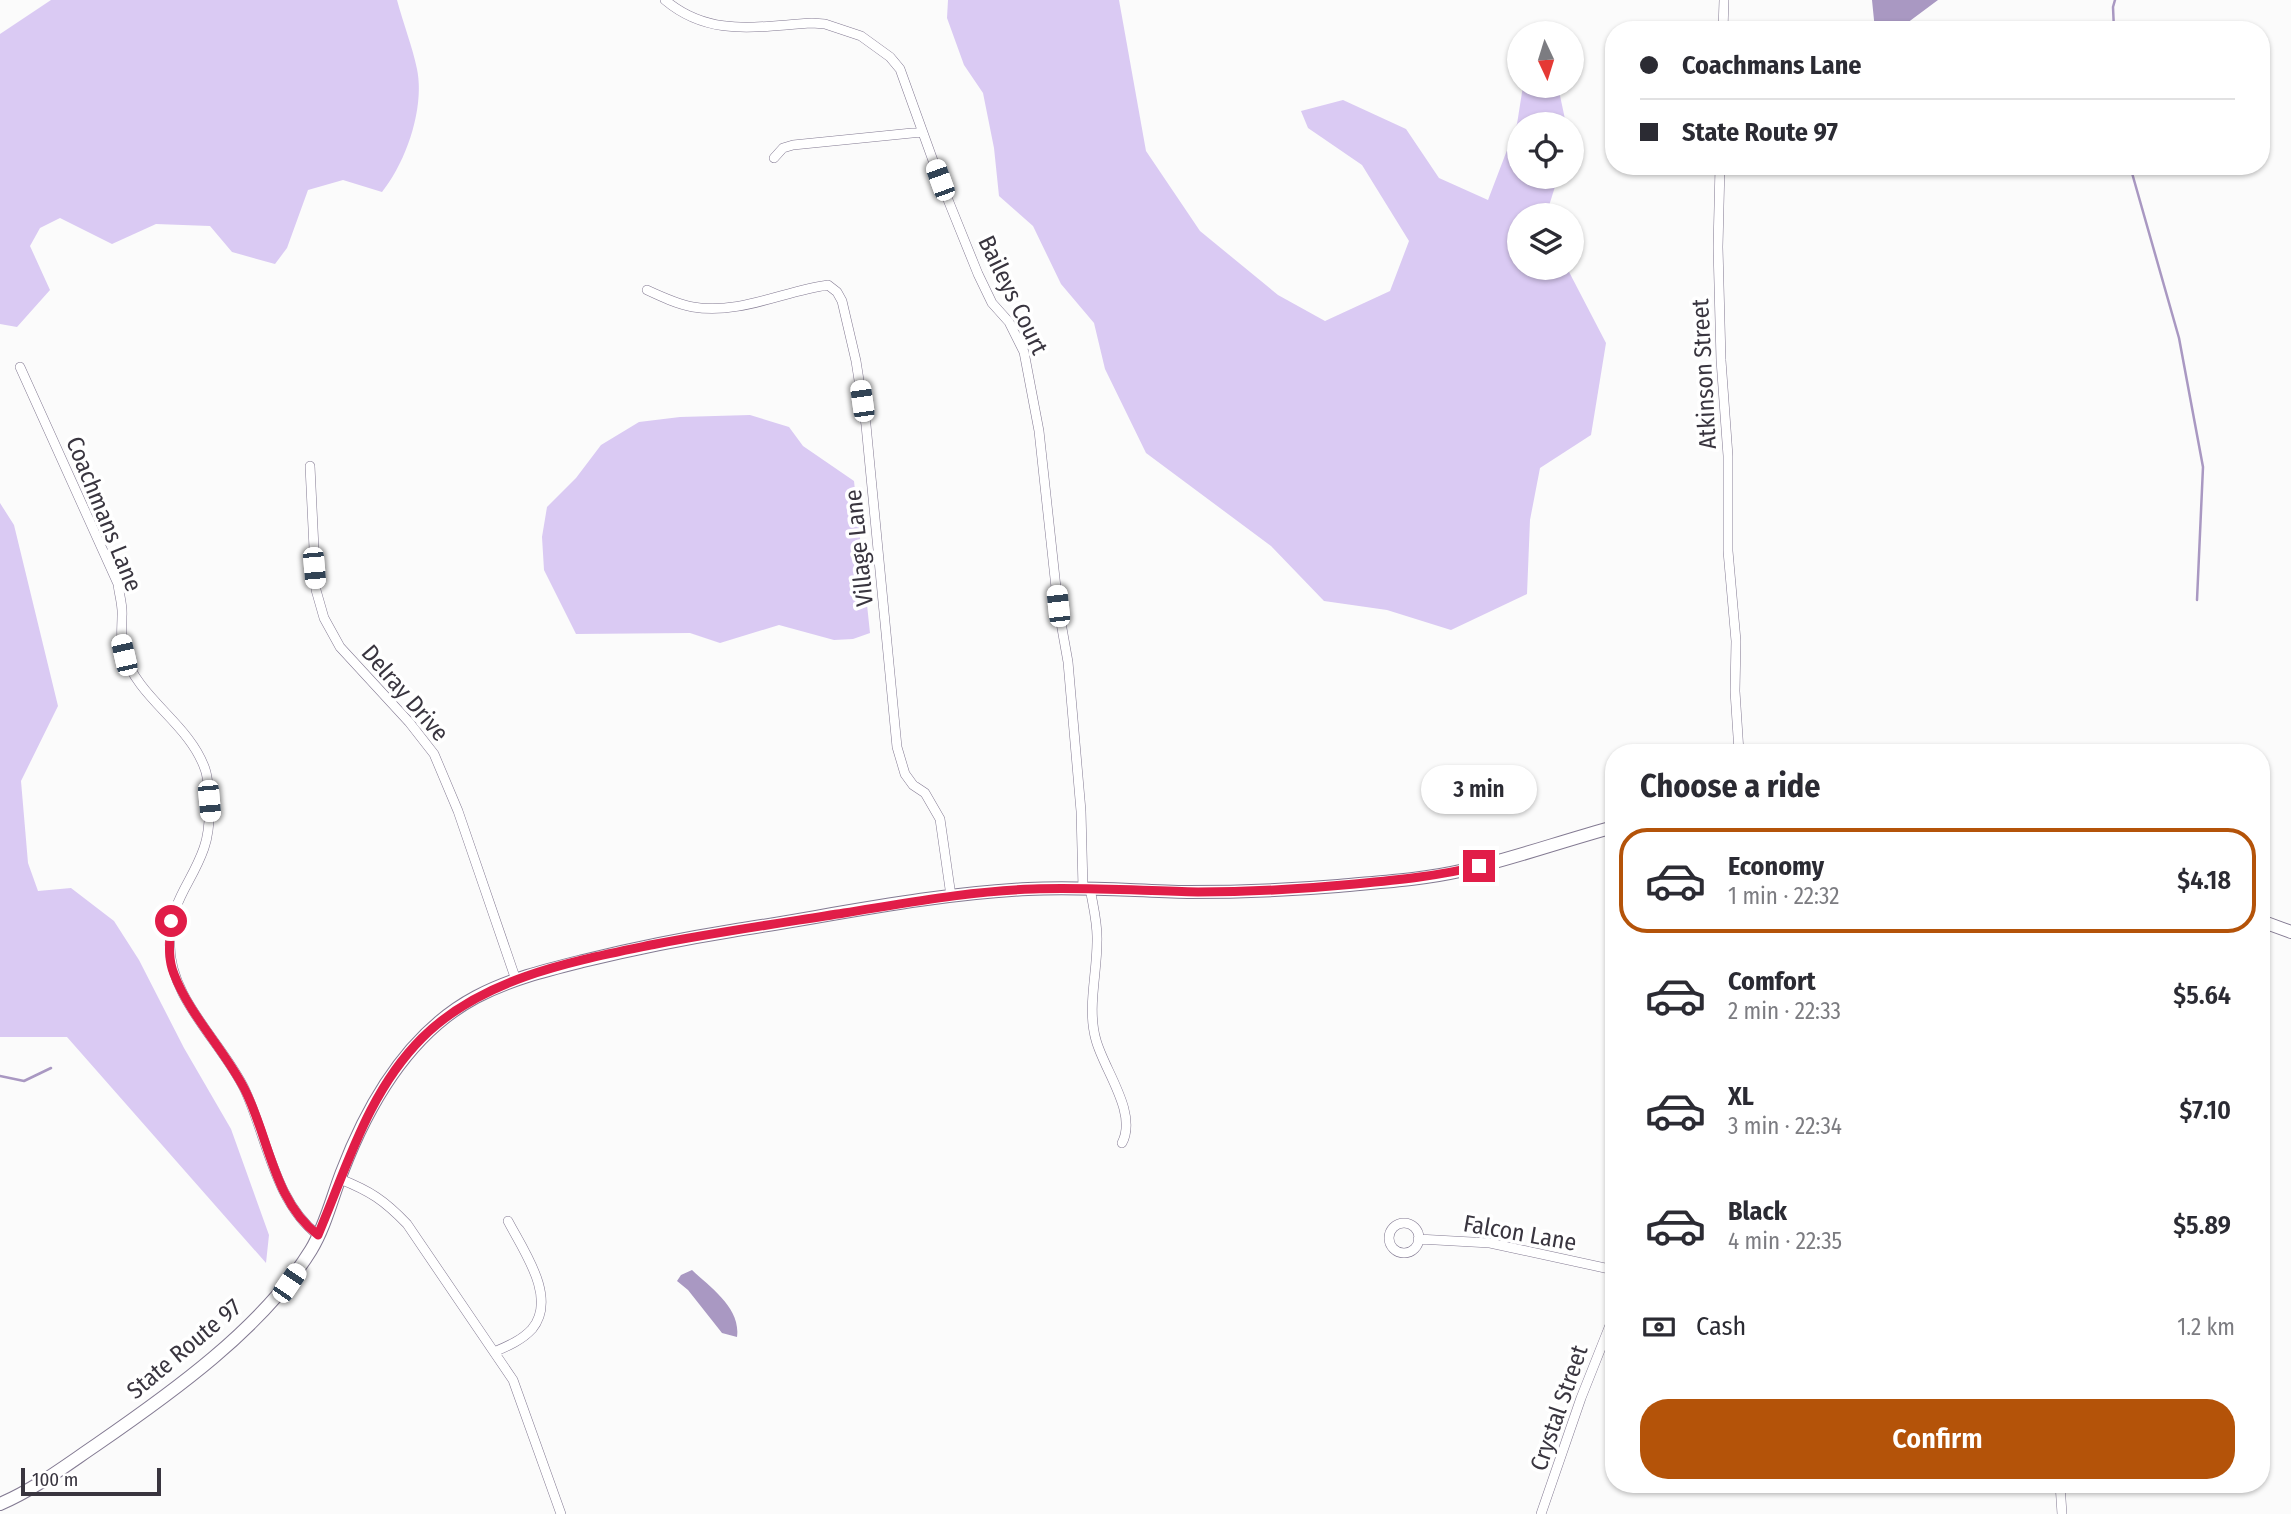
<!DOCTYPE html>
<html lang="en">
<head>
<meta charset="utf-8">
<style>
	body { margin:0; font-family:"Fira Sans Condensed",sans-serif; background:#f2f2f3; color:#2b2b33; height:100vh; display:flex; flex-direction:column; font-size:26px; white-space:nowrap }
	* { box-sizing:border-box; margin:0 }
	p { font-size:23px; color:#7c7c81 }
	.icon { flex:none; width:38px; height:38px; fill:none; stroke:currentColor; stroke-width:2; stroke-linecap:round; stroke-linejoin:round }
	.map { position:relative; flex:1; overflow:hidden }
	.sheet { position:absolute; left:1605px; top:744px; width:665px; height:749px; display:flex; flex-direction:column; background:#fff; border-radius:28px; box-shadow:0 2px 5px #0004 }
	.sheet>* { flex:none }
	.hud { position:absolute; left:1605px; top:21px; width:665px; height:154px; border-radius:28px; box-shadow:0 2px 5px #0004; display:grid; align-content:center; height:154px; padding:0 35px; background:#fff }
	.needle { width:46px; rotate:176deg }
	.tools { position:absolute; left:1507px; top:21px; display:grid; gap:14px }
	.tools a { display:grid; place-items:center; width:77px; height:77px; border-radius:50%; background:#fff; box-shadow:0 2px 5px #0004; font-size:35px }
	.scale { position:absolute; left:21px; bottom:18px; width:140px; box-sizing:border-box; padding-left:7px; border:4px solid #39353f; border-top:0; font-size:19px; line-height:24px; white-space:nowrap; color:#39353f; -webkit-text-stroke:5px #fff; paint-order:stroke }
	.end { position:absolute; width:32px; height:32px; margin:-16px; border:9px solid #e11d48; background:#fff; box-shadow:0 0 0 4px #fff }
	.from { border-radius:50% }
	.bubble { position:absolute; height:49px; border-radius:24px; background:#fff; box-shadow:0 2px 5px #0004; font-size:23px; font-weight:600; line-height:49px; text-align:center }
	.car { position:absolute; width:21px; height:42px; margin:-21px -10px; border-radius:9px; box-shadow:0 0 5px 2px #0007; background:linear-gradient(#fff 24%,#345 0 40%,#fff 0 76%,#345 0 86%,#fff 0) }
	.hud b { display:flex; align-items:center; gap:24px; height:66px; font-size:26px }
	.hud b+b { border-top:2px solid #e1e1e2 }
	.hud i { width:18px; height:18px; background:#2b2b33 }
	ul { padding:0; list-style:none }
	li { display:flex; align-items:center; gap:21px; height:105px; margin:0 14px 10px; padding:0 21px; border:4px solid transparent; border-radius:28px }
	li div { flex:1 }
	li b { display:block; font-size:26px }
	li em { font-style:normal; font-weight:600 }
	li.selected { border-color:#b45309 }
	li>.icon { width:63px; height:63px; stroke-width:1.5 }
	h2 { padding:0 35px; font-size:32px; line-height:84px }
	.pay { display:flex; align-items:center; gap:18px; height:77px; padding:0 35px; font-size:26px }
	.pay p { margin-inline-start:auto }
	.cta { display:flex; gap:14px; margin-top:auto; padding:14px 35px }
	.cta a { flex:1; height:80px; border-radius:28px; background:#b45309; color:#fff; font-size:28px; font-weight:600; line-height:80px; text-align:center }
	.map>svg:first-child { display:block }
	.green { fill:#dacaf3 }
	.water { fill:#a998c2 }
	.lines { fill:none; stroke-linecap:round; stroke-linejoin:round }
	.stream { stroke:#a998c2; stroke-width:2.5 }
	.street-casing { stroke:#837a92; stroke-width:10 }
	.secondary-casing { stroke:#837a92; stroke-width:14 }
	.street { stroke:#fff; stroke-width:9 }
	.secondary { stroke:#fff; stroke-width:12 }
	.route { stroke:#e11d48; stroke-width:9 }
	.labels { text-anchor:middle; stroke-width:7; stroke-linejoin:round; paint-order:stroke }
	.street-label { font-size:24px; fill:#39353f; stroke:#fff }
</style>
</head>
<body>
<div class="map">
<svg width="2291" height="1514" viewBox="0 0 2291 1514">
	<rect width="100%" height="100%" fill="#fbfbfb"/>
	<!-- green -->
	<path class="green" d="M51 0H397C403 23 412 45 417 69 425 108 406 162 382 192L343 180 308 190 287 248 275 264 232 252 210 226 156 224 112 244 60 218 40 228 30 246 50 290 17 327 0 324V34Z
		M948 0H1119L1146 151 1200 231 1278 295 1325 321 1390 291 1409 241 1362 165 1308 128 1301 111 1343 100 1406 129 1439 178 1488 200 1517 124 1523 86H1558L1566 124H1519V177H1558L1548 209 1549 215H1519V268H1567L1606 343 1591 435 1540 468 1530 520 1527 594 1451 630 1387 610 1324 601 1271 546 1146 453 1105 369 1094 323 1061 284 1033 226 999 196 994 148 983 93 964 65 947 18Z
		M750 415 789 427 803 446 854 481 870 633 853 639 834 640 779 625 720 643 690 633 576 634 544 570 542 537 547 507 576 478 601 445 639 422 680 417Z
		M0 503 14 525 58 706 21 781 28 863 38 891 71 888 114 921 139 960 184 1048 231 1129 269 1235 266 1263 67 1037H0Z"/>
	<!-- water -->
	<path class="water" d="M1872 0H1938L1899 29 1875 30Z
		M692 1270C711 1288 741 1308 737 1337L722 1333 688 1290 677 1281 681 1275Z"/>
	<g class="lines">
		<!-- stream -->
		<path class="stream" d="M2114 30 2113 7 2115 0
			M2130 166 2179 338 2203 467 2197 600
			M0 1076 24 1081 51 1068"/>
		<!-- street casing -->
		<g class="street-casing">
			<path id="street" d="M665 0C710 38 758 26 812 23L825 24 861 36 890 57 900 69 940 180 978 274 992 303 1009 322 1024 352 1039 431 1058 606 1068 662 1081 811 1083 888
				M1723 30 1724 0
				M774 158 783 148 793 145 922 132
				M1720 166 1718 247 1721 360 1728 456V551L1736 641 1735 691 1739 752
				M647 290C662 297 677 304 693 307 739 315 784 291 828 285L837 292 842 301 856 361 866 425 897 747 905 774 913 785 925 793 940 819 951 896
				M20 367 118 584C119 594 123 606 122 616 122 629 120 640 124 653 138 699 189 723 205 769 208 777 208 787 209 795 210 813 210 831 204 848 191 885 172 897 170 941 167 997 223 1043 245 1090 267 1138 275 1202 318 1235
				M310 466 316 590 324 618 340 647 409 722 434 754 458 811 516 980
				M1090 888C1093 906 1098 924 1097 942 1097 974 1087 1009 1096 1040 1104 1070 1138 1113 1122 1143
				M340 1179C370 1191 384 1200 407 1224L513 1380 561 1514
				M1389 1238a15 15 0 1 1 30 0a15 15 0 1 1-30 0Z
				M1418 1239 1490 1243 1614 1270
				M494 1352C508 1346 522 1340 532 1329 558 1298 523 1250 508 1221
				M2060 1484 2062 1514
				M1541 1514 1581 1398 1614 1315"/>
		</g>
		<!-- secondary casing -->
		<g class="secondary-casing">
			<path id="secondary" d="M2261 921 2291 932
				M0 1504C35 1489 65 1466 96 1445 170 1394 263 1328 311 1250 325 1227 332 1198 342 1172 368 1104 410 1032 476 997 510 979 547 970 583 961 632 949 681 939 731 931 829 916 928 894 1028 889 1082 886 1135 891 1188 892 1238 892 1289 890 1338 886 1379 882 1420 880 1460 871 1512 859 1562 841 1614 827"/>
		</g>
		<!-- street -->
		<use href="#street" class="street"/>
		<!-- secondary -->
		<use href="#secondary" class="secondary"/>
	</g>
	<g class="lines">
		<!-- route -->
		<path class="route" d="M171 921C170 939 167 957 174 974 190 1016 224 1049 244 1088 269 1136 273 1201 318 1235 347 1167 368 1092 422 1038 483 977 574 961 656 944 718 932 781 923 844 913 907 903 970 891 1033 889 1088 887 1143 891 1198 892 1250 892 1303 889 1355 884 1397 880 1439 876 1479 866"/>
	</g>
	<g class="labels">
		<!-- street labels -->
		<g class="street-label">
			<text transform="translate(1013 295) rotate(64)" y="8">Baileys Court</text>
			<text transform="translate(1704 374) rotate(-93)" y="8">Atkinson Street</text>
			<text transform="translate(104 514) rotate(68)" y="8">Coachmans Lane</text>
			<text transform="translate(859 548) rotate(-96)" y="8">Village Lane</text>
			<text transform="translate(405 693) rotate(49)" y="8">Delray Drive</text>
			<text transform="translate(1520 1233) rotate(10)" y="8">Falcon Lane</text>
			<text transform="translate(184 1349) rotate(-40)" y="8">State Route 97</text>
			<text transform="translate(1559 1408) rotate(-71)" y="8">Crystal Street</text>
		</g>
	</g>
</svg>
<div class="tools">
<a><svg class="needle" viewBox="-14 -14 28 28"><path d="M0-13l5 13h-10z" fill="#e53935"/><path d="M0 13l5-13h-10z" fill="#7c7c81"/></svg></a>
<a><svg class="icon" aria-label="locate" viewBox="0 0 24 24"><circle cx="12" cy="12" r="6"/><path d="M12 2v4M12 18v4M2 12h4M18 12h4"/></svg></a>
<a><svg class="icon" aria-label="layers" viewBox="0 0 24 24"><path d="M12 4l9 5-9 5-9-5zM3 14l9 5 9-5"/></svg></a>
</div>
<div class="scale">100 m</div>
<i class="end from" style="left:171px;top:921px"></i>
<i class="end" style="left:1479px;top:866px"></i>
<div class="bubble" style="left:1421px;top:765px;width:116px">3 min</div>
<i class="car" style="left:940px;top:180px;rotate:340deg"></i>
<i class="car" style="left:862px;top:401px;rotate:352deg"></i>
<i class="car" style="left:314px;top:568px;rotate:175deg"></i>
<i class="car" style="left:1058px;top:606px;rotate:354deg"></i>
<i class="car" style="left:124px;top:655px;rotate:347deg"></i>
<i class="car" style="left:209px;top:801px;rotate:175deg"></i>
<i class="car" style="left:289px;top:1283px;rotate:34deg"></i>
<div class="hud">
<b><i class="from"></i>Coachmans Lane</b>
<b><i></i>State Route 97</b>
</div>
<section class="sheet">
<h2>Choose a ride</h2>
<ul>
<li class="selected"><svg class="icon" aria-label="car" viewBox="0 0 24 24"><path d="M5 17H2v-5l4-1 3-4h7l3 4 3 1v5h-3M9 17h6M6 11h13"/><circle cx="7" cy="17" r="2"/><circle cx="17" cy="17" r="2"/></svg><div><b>Economy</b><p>1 min · 22:32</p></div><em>$4.18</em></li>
<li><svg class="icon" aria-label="car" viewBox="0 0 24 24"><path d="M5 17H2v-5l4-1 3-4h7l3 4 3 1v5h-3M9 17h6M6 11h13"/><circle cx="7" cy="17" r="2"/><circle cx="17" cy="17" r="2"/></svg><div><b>Comfort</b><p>2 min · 22:33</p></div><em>$5.64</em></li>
<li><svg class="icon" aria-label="car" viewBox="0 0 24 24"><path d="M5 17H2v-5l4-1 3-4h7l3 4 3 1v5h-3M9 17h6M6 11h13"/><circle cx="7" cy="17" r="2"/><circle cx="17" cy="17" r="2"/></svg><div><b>XL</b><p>3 min · 22:34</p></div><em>$7.10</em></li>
<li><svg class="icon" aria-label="car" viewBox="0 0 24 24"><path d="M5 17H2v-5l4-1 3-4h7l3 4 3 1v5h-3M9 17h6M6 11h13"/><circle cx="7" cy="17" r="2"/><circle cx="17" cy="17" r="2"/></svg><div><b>Black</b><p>4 min · 22:35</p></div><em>$5.89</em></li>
</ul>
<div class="pay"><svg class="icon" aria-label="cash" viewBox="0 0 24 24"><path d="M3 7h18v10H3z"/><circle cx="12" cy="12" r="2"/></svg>Cash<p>1.2 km</p></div>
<div class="cta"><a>Confirm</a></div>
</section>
</div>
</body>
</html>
